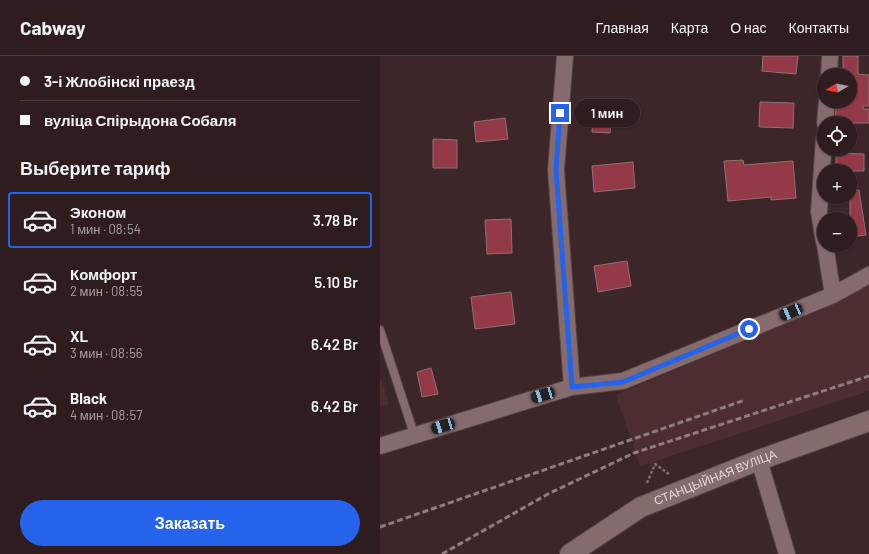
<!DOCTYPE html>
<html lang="ru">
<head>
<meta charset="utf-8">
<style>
	body { margin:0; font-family:Barlow,sans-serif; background:#3a292b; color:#f1f3f6; height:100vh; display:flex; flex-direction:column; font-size:15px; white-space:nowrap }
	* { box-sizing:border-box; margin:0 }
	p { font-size:13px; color:#a7a1a4 }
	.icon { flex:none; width:22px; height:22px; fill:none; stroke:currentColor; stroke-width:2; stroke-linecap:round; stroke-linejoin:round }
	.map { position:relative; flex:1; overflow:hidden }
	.panel { display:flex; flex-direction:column; background:#2e1c1e; width:380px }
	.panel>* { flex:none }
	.guide { display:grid; align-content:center; height:88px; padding:0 20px; background:#2e1c1e }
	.needle { width:26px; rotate:260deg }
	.controls { position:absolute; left:437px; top:12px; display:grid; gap:8px }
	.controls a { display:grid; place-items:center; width:40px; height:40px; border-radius:50%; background:#2e1c1e; box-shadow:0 1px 3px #0004,0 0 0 1px #493a3c; font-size:20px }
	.end { position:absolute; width:18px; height:18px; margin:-9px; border:5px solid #2563eb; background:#fff; box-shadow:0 0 0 2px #fff }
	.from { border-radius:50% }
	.bubble { position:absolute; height:28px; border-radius:14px; background:#2e1c1e; box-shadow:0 1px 3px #0004,0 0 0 1px #493a3c; font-size:13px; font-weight:600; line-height:28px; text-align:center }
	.car { position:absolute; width:12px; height:24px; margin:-12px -6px; border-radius:5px; box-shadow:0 0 3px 1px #0007; background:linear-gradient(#222 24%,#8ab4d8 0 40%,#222 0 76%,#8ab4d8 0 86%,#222 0) }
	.guide b { display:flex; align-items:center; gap:14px; height:38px; font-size:15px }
	.guide b+b { border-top:1px solid #493a3c }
	.guide i { width:10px; height:10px; background:#f1f3f6 }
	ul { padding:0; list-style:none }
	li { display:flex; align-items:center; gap:12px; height:56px; margin:0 8px 6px; padding:0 12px; border:2px solid transparent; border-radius:4px }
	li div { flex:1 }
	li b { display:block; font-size:15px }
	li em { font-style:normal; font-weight:600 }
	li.on { border-color:#2563eb }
	li>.icon { width:36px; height:36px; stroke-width:1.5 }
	h2 { padding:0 20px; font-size:18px; line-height:48px }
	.cta { display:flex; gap:8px; margin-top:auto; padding:8px 20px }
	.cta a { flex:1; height:46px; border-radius:24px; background:#2563eb; color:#fff; font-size:16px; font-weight:600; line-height:46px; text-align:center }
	header { display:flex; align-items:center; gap:24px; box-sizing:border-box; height:56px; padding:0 20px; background:#2e1c1e; border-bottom:1px solid #493a3c }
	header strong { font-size:19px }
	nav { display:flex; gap:22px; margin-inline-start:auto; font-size:14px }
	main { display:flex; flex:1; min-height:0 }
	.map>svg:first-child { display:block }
	.built { fill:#4c2e31 }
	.building { fill:#943947; stroke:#8d7273 }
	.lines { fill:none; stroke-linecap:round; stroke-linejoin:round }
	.service-casing { stroke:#564345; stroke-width:10 }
	.minor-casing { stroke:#564345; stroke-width:18 }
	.tertiary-casing { stroke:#564345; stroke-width:22 }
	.path { stroke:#816d6f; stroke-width:2.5; stroke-dasharray:3 2; stroke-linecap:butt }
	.service { stroke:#866b6d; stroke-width:8 }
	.minor { stroke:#866b6d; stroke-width:16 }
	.tertiary { stroke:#866b6d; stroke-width:20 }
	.rail { stroke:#8f7c7d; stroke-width:3; stroke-dasharray:6 3; stroke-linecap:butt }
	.route { stroke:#2563eb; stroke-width:5 }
	.labels { text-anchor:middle; stroke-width:3; stroke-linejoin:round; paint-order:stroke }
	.street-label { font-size:12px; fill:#e6d7d8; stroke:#1d1213 }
</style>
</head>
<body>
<header>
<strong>Cabway</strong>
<nav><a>Главная</a><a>Карта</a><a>О нас</a><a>Контакты</a></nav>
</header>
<main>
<section class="panel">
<div class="guide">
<b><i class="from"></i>3-і Жлобінскі праезд</b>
<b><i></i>вуліца Спірыдона Собаля</b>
</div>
<h2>Выберите тариф</h2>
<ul>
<li class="on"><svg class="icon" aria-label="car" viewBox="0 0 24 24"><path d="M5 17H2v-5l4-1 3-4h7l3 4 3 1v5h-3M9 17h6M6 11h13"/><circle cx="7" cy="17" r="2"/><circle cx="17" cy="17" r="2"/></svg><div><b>Эконом</b><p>1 мин · 08:54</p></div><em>3.78 Br</em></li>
<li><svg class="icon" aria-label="car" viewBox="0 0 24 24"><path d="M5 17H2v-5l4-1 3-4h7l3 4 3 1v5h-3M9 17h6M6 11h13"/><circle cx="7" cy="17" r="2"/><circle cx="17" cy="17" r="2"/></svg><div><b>Комфорт</b><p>2 мин · 08:55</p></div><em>5.10 Br</em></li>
<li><svg class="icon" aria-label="car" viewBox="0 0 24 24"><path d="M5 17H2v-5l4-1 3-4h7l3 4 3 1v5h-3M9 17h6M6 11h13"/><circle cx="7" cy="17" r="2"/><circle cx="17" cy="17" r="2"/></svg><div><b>XL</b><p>3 мин · 08:56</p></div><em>6.42 Br</em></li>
<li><svg class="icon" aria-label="car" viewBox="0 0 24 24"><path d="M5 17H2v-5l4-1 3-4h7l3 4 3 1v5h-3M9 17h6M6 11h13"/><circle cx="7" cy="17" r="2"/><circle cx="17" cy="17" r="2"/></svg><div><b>Black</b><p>4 мин · 08:57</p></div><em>6.42 Br</em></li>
</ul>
<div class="cta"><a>Заказать</a></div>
</section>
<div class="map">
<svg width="489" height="498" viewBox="0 0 489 498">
	<rect width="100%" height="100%" fill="#3d2628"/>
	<!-- built -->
	<path class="built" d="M489 229V335L260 410 236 339 459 245Z
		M0 320 9 348 0 350Z"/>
	<!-- building -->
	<path class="building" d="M383 0H418L416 18 382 15Z
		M463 0H478V18L489 19V50H483V53H489V67H455L456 52H463V45H470V19H463Z
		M214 43 233 44 230 77 212 76Z
		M380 46 414 47 413 72 379 71Z
		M125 62 128 83 96 86 94 66Z
		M53 83 77 84V112H53Z
		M456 97 484 98V115H456Z
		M363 104 364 109 413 105 416 142 391 144V141L348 145 344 105Z
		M253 106 255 132 214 136 212 110Z
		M479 134 486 179 470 181V135Z
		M131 163 132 197 107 198 105 164Z
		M247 205 251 230 218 236 214 210Z
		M131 236 135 268 95 273 91 241Z
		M51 312 58 338 42 341 37 316Z"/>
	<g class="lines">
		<!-- service casing -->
		<g class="service-casing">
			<path id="service" d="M0 274 34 378"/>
		</g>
		<!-- minor casing -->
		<g class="minor-casing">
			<path id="minor" d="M185 0 176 114 192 331
				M449 19 450 0
				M445 67 447 45
				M444 83 439 156 444 186
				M445 189 453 239
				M0 390 192 331 243 325 453 239 489 219
				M379 404 407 498"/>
		</g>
		<!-- tertiary casing -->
		<g class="tertiary-casing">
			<g id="tertiary">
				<path id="s1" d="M190 498 261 451 379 404 489 365"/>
			</g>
		</g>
		<!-- path -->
		<path class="path" d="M267 427 275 408 289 418"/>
		<!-- service -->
		<use href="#service" class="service"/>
		<!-- minor -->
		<use href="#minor" class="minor"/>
		<!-- tertiary -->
		<use href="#tertiary" class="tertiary"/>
		<!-- rail -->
		<path class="rail" d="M0 471 365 344
			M62 498 168 438 254 397 489 320"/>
	</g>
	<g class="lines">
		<!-- route -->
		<path class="route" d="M180 57 176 114 192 331 243 326 369 273"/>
	</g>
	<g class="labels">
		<!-- street labels -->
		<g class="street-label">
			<text dy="4" stroke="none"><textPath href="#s1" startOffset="165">СТАНЦЫЙНАЯ ВУЛІЦА</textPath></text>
		</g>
	</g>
</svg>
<div class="controls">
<a><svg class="needle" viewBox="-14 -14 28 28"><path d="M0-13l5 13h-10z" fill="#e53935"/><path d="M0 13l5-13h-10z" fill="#a7a1a4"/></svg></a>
<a><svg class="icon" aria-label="locate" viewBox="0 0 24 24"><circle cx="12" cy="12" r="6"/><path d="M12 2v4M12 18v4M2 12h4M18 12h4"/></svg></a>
<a>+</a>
<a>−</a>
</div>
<i class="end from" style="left:369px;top:273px"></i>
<i class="end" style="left:180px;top:57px"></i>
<div class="bubble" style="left:194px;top:43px;width:66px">1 мин</div>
<i class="car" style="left:411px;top:256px;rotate:247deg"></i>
<i class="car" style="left:163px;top:339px;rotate:253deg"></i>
<i class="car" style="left:63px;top:370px;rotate:253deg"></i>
</div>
</main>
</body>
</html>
